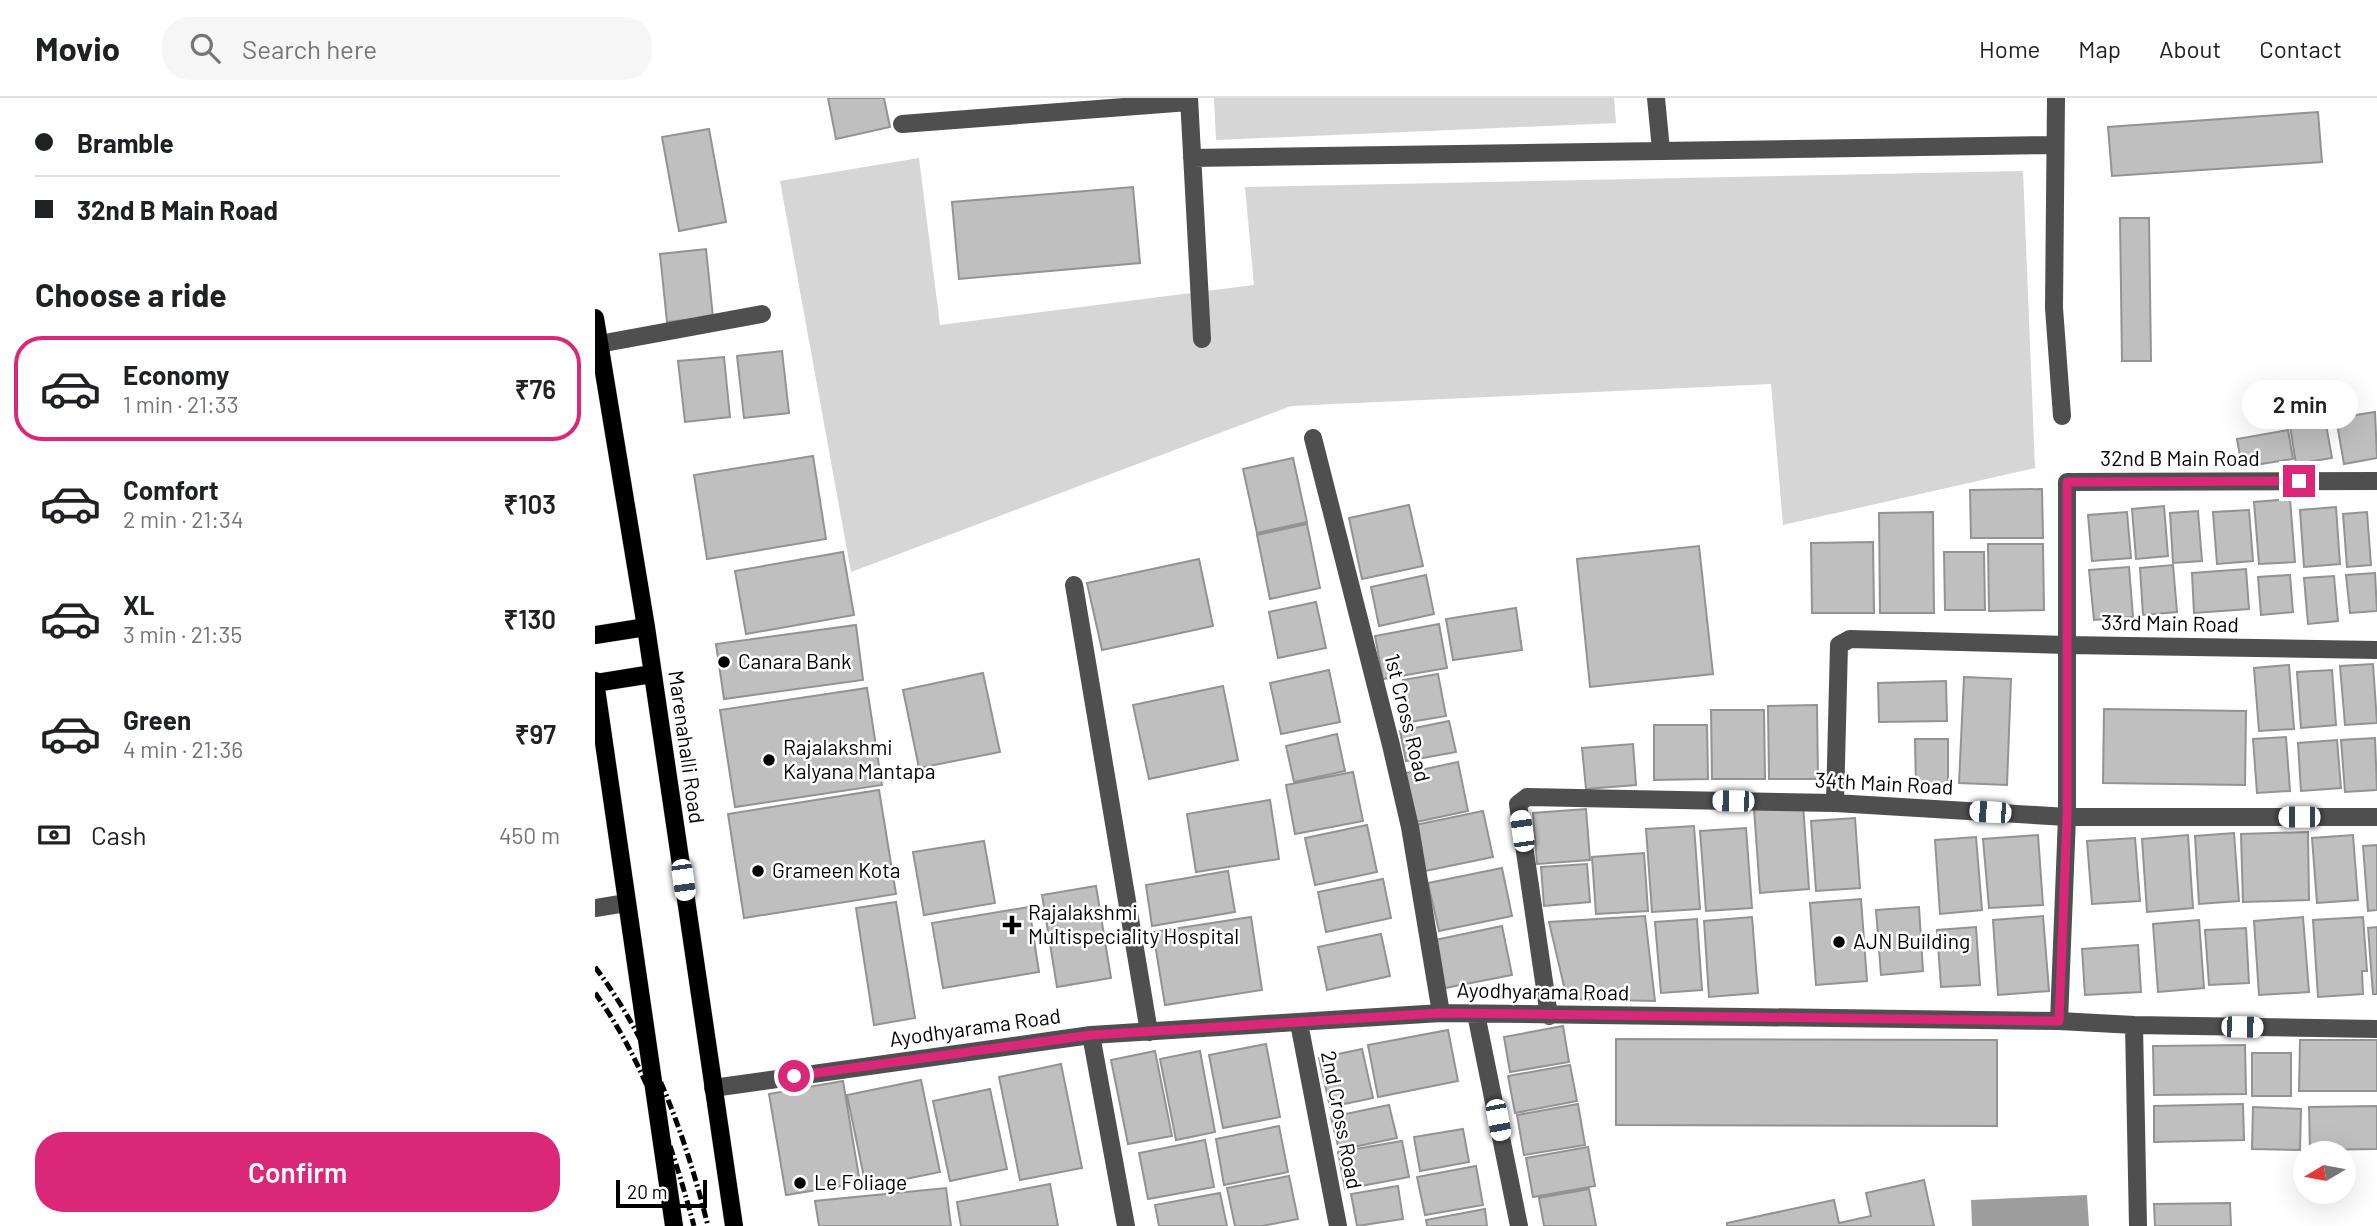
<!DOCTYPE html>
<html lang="en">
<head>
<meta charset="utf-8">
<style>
	body { margin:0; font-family:Barlow,sans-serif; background:#f6f6f6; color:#202124; height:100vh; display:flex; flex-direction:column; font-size:26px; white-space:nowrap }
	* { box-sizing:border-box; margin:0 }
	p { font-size:23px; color:#757577 }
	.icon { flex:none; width:38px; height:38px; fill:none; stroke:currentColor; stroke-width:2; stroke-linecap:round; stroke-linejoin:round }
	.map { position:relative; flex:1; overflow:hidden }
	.sheet { display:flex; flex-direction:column; background:#fff; width:595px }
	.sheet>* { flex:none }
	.top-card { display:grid; align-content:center; height:154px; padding:0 35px; background:#fff }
	.needle { width:46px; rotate:260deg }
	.controls { position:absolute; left:1698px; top:1043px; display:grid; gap:14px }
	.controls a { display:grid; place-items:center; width:63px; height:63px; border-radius:50%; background:#fff; box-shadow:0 7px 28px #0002; font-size:35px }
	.scale { position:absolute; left:21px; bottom:18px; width:91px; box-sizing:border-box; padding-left:7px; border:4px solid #000; border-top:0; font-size:19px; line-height:24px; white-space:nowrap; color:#000; -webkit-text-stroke:5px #fff; paint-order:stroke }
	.end { position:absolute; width:32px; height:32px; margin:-16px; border:9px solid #db2777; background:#fff; box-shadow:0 0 0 4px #fff }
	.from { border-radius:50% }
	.bubble { position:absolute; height:49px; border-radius:24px; background:#fff; box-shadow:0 7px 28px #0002; font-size:23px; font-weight:600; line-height:49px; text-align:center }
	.car { position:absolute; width:21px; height:42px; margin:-21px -10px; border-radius:9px; box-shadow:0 0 5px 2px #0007; background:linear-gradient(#fff 24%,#345 0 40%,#fff 0 76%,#345 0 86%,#fff 0) }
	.top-card b { display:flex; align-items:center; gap:24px; height:66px; font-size:26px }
	.top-card b+b { border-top:2px solid #e0e0e0 }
	.top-card i { width:18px; height:18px; background:#202124 }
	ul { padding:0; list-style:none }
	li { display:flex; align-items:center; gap:21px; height:105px; margin:0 14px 10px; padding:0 21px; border:4px solid transparent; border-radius:28px }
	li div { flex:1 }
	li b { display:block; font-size:26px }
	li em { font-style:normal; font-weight:600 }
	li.active { border-color:#db2777 }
	li>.icon { width:63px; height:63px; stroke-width:1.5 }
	h2 { padding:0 35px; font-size:32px; line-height:84px }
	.pay { display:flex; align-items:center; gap:18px; height:77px; padding:0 35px; font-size:26px }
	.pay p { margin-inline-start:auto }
	.primary-button { display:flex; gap:14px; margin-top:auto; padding:14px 35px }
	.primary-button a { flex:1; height:80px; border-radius:28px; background:#db2777; color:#fff; font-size:28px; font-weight:600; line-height:80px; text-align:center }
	header { display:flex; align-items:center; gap:42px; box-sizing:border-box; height:98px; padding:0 35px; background:#fff; border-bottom:2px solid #e0e0e0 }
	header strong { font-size:33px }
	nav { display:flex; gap:38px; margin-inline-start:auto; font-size:24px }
	.search { width:490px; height:63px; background:#f6f6f6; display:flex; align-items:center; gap:18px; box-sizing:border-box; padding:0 24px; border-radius:28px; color:#757577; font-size:26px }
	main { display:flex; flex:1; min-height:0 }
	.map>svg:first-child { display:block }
	.green { fill:#d6d6d6 }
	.water { fill:#9d9d9d }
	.building { fill:#bfbfbf; stroke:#939393; stroke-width:2 }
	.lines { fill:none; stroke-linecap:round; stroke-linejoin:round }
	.major-casing { stroke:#dbdbdb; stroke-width:19 }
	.minor { stroke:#4f4f4f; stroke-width:18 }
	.major { stroke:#000; stroke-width:18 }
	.rail { stroke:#000; stroke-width:5; stroke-dasharray:10 3.5 2 3.5; stroke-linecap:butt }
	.route { stroke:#db2777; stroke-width:9 }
	.poi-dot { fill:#000; stroke:#fff; stroke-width:2.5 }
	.labels { text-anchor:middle; stroke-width:5; stroke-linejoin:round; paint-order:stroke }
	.street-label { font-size:21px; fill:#000; stroke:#fff }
	.poi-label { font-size:21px; fill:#000; stroke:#fff; text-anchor:start }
</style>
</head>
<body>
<header>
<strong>Movio</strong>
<div class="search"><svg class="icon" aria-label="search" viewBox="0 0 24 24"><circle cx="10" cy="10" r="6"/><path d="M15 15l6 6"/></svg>Search here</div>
<nav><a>Home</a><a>Map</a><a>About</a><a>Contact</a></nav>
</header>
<main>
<section class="sheet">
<div class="top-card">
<b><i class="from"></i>Bramble</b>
<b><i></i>32nd B Main Road</b>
</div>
<h2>Choose a ride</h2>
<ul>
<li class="active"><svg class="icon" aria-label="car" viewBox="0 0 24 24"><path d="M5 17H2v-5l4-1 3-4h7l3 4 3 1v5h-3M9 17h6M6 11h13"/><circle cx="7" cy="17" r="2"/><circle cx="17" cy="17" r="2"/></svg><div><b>Economy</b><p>1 min · 21:33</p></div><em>₹76</em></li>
<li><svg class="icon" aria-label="car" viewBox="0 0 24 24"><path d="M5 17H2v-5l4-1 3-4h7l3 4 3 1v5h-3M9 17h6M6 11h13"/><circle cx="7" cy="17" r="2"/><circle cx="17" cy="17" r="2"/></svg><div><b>Comfort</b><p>2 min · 21:34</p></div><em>₹103</em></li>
<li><svg class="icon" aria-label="car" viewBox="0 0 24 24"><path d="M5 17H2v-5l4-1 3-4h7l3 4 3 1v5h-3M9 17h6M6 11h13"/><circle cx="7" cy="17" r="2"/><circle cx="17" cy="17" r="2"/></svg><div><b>XL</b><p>3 min · 21:35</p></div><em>₹130</em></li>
<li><svg class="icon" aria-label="car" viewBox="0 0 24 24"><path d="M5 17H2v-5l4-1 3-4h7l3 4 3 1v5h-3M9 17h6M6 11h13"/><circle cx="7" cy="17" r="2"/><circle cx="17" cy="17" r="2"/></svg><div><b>Green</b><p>4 min · 21:36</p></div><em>₹97</em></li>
</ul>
<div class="pay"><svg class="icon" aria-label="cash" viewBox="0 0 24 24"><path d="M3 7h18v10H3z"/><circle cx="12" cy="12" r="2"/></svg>Cash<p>450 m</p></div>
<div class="primary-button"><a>Confirm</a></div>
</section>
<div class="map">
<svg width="1782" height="1128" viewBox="0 0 1782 1128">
	<rect width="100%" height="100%" fill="#fff"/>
	<!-- green -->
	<path class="green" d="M619 0H1019L1021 25 621 42Z
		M324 60 345 227 659 187 650 89 1428 73 1440 370 1188 427 1176 286 696 308 256 474 185 83Z"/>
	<!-- water -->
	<path class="water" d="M1492 1097 1494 1128H1377L1376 1102Z"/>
	<!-- building -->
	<path class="building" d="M233 0H289L295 29 241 41Z
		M1723 14 1727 64 1517 78 1513 29Z
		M114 31 131 124 84 133 67 39Z
		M538 89 545 165 364 181 357 104Z
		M1525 120H1554L1556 263H1527Z
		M111 151 118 219 72 224 65 156Z
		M187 253 194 315 149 320 142 258Z
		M129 259 135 319 90 324 83 263Z
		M1780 314 1782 360 1749 366 1741 320Z
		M1730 321 1737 360 1701 366 1695 328Z
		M1693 332 1698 361 1647 369 1642 341Z
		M218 358 231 441 112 461 99 377Z
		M698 360 712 424 662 435 648 371Z
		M1447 391 1448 440H1376L1375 392Z
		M1695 401 1700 464 1664 466 1659 404Z
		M814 407 828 468 767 481 754 420Z
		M1569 408 1573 458 1541 461 1537 411Z
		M1741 409 1745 466 1709 469 1705 412Z
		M1654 412 1658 463 1622 466 1618 414Z
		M1603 413 1607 463 1578 465 1575 415Z
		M1338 414 1339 515H1285L1284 415Z
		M1532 414 1536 460 1497 463 1493 417Z
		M1772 414 1776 467 1752 469 1748 416Z
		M712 426 725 490 675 501 662 437Z
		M1278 444 1279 515H1217L1216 445Z
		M1393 446H1448L1449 512 1394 513Z
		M1104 448 1118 576 995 589 982 461Z
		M248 454 259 517 151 536 140 473Z
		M1349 454H1389L1390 512H1350Z
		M604 461 618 528 507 552 492 485Z
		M1578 467 1582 514 1548 517 1545 470Z
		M1534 469 1538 519 1499 522 1494 472Z
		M1651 471 1654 511 1599 515 1597 475Z
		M1780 475 1782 513 1755 515 1751 477Z
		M831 477 839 516 784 528 776 489Z
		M1695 477 1698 514 1666 517 1663 479Z
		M1739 478 1743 523 1713 526 1709 480Z
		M721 504 731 550 683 560 674 514Z
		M921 510 927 552 858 562 851 521Z
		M844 526 852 570 788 581 780 538Z
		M261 527 268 582 129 601 121 546Z
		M1778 566 1782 625 1750 627 1745 568Z
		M1694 567 1699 631 1664 633 1659 570Z
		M734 572 745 624 686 636 675 585Z
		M1737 572 1741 627 1706 630 1702 574Z
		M388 575 405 654 324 670 308 592Z
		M843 576 851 618 815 624 808 582Z
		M1369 579 1416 581 1412 687 1364 685Z
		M1351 583 1352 623 1284 624 1283 585Z
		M628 588 643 662 554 681 538 607Z
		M272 590 287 687 140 709 125 612Z
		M1222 607 1223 681H1174L1173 608Z
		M1509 611 1651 613 1650 687 1508 685Z
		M1116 612H1169L1170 681H1117Z
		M854 623 861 654 811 663 805 633Z
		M1059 627H1112L1113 681 1059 682Z
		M742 636 750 673 699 684 691 648Z
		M1691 639 1695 693 1662 695 1658 641Z
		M1780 640 1782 692 1750 694 1746 642Z
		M1320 641H1353V692H1321Z
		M1742 642 1746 690 1706 693 1703 645Z
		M1038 646 1041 687 991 691 987 650Z
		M863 664 873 713 821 724 811 675Z
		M758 674 768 723 700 736 691 687Z
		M284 692 301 796 149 820 133 716Z
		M675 702 684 761 601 774 592 716Z
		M1208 706 1214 791 1165 795 1159 710Z
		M991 711 995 762 942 766 938 715Z
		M888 713 898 759 830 773 820 727Z
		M1260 720 1265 790 1221 793 1216 723Z
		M772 727 782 774 720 787 710 740Z
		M1099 728 1105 811 1057 814 1051 731Z
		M1151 730 1157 810 1111 813 1105 733Z
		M1713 734 1714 802 1648 804 1646 736Z
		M1639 735 1644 803 1604 806 1600 738Z
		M1443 737 1448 807 1394 810 1388 741Z
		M1593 737 1598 810 1552 814 1547 741Z
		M1758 737 1763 802 1722 805 1717 740Z
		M1381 739 1387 812 1345 816 1340 742Z
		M1540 740 1545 803 1497 806 1492 743Z
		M389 743 400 805 329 817 318 754Z
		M1782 747V812L1773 813 1768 748Z
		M1049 755 1053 813 1001 816 997 759Z
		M992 766 995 804 949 808 946 769Z
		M907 770 917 818 844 833 833 785Z
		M633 773 640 814 557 828 551 787Z
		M788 781 796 820 731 834 723 794Z
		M501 788 516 880 462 889 447 797Z
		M1266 801 1272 883 1221 887 1215 805Z
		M301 804 320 920 279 927 261 810Z
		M434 809 444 874 348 890 337 825Z
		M1324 809 1328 873 1286 877 1281 812Z
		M1050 818 1060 903 972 901 954 824Z
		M1448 818 1454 893 1403 897 1398 822Z
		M656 819 667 892 570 907 558 834Z
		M1157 819 1163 895 1114 899 1109 823Z
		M1708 819 1714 894 1664 897 1659 823Z
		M1768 819 1772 873H1767L1768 896 1723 899 1718 822Z
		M1102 821 1107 892 1066 895 1060 824Z
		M1604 822 1609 890 1563 894 1558 826Z
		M907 828 917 877 845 891 835 843Z
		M1381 829 1385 887 1346 889 1342 832Z
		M1782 829V896H1778L1773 830Z
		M1651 830 1654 885 1614 887 1610 832Z
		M786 836 795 878 732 892 723 849Z
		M1543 847 1546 894 1490 897 1487 851Z
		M968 928 974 964 915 974 909 939Z
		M853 932 863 983 783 999 773 947Z
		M1021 941 1402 942V1028L1021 1027Z
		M1705 942H1782V993H1704Z
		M671 946 685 1019 628 1030 614 957Z
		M1650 947 1651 996 1559 997 1558 948Z
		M767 951 778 1000 735 1009 724 960Z
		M560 953 577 1038 533 1046 516 962Z
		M605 953 620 1034 581 1042 565 961Z
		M1657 955H1696V998H1657Z
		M466 966 487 1070 425 1082 404 979Z
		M975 967 982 1003 920 1015 913 978Z
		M326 982 345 1074 271 1089 252 997Z
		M248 983 265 1085 191 1097 174 996Z
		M395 991 412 1071 355 1083 338 1003Z
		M983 1006 990 1047 929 1057 922 1017Z
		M1648 1006 1649 1042 1559 1044V1008Z
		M794 1007 802 1040 744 1052 736 1019Z
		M1782 1008V1051L1715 1052 1714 1009Z
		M1658 1009 1706 1011 1705 1052 1657 1051Z
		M684 1028 693 1074 629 1087 621 1041Z
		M868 1031 874 1064 825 1073 819 1039Z
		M610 1042 619 1089 553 1101 544 1055Z
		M807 1043 814 1079 750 1091 743 1054Z
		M993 1049 1000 1088 938 1099 931 1060Z
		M881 1068 888 1107 830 1117 822 1079Z
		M694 1078 703 1121 667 1128H640L632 1090Z
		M1329 1082 1339 1128H1132V1125L1239 1102 1244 1125 1276 1118 1271 1095Z
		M455 1086 463 1128H366L362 1104Z
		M803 1088 808 1121 762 1128 756 1096Z
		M351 1090 356 1128H224L220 1103Z
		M994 1091 1001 1128H949L944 1100Z
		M625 1095 632 1128H564L560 1107Z
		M1635 1105 1636 1128H1560L1559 1106Z
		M890 1111 892 1128H832L831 1122Z"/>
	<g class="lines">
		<!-- major casing -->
		<g class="major-casing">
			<path id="major" d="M0 220 51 529 139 1128
				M0 537 51 529
				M0 583 79 1128
				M0 585 57 576"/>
		</g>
		<!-- minor -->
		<path class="minor" d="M594 0 607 241
			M1061 0 1066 52
			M1461 0 1459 210 1467 318
			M307 26 594 4
			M597 60 1460 47
			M4 246 167 216
			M718 340 796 647 815 729 846 915
			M479 487 554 934
			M1240 705 1244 547 1255 541 1472 547 1782 552
			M0 810 31 805
			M881 916 924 1128
			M954 918 923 706 932 699 1240 705 1472 719H1782
			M1464 923 1472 719V384L1782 383
			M704 925 743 1128
			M1539 927 1543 1128
			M496 937 531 1128
			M118 990 496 937 846 915 1464 923 1539 927 1782 931"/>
		<!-- major -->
		<use href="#major" class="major"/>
		<!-- rail -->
		<path class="rail" d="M0 869C57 945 90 1036 113 1128
			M0 895C50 964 77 1047 99 1128"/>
	</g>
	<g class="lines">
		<!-- route -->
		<path class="route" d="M199 978 496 937 846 915 1464 923 1472 719V384L1704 383"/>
	</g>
	<!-- markers -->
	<g class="poi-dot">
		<circle cx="129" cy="564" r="7"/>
		<circle cx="174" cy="662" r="7"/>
		<circle cx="163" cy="773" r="7"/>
		<path d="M413.5 816.5h7v7h7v7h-7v7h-7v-7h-7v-7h7z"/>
		<circle cx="1244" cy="844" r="7"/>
		<circle cx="205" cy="1085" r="7"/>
	</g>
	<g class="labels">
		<!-- street labels -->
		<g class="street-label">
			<text x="1585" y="368">32nd B Main Road</text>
			<text transform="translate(1575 526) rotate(1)" y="7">33rd Main Road</text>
			<text transform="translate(812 620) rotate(76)" y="7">1st Cross Road</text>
			<text transform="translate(91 649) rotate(82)" y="7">Marenahalli Road</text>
			<text transform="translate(1289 686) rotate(3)" y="7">34th Main Road</text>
			<text transform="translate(948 894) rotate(1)" y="7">Ayodhyarama Road</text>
			<text transform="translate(380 930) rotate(-8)" y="7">Ayodhyarama Road</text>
			<text transform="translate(746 1022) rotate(79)" y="7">2nd Cross Road</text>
		</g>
		<!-- poi labels -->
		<g class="poi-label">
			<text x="143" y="571">Canara Bank</text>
			<text x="188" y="657">Rajalakshmi<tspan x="188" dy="24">Kalyana Mantapa</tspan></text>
			<text x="177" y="780">Grameen Kota</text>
			<text x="433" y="822">Rajalakshmi<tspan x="433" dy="24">Multispeciality Hospital</tspan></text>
			<text x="1258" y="851">AJN Building</text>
			<text x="219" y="1092">Le Foliage</text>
		</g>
	</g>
</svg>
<div class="controls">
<a><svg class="needle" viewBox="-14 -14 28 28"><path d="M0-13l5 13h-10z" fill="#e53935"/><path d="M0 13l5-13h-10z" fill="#757577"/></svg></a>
</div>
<div class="scale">20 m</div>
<i class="end from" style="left:199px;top:978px"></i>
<i class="end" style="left:1704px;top:383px"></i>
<div class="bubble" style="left:1647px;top:282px;width:116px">2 min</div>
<i class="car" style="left:1138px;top:703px;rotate:271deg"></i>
<i class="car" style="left:1395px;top:714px;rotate:274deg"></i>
<i class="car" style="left:1704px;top:719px;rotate:270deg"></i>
<i class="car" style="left:927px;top:733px;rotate:352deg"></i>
<i class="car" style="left:88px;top:782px;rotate:172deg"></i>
<i class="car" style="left:1647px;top:929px;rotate:91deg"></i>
<i class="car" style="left:903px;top:1022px;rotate:169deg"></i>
</div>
</main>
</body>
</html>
